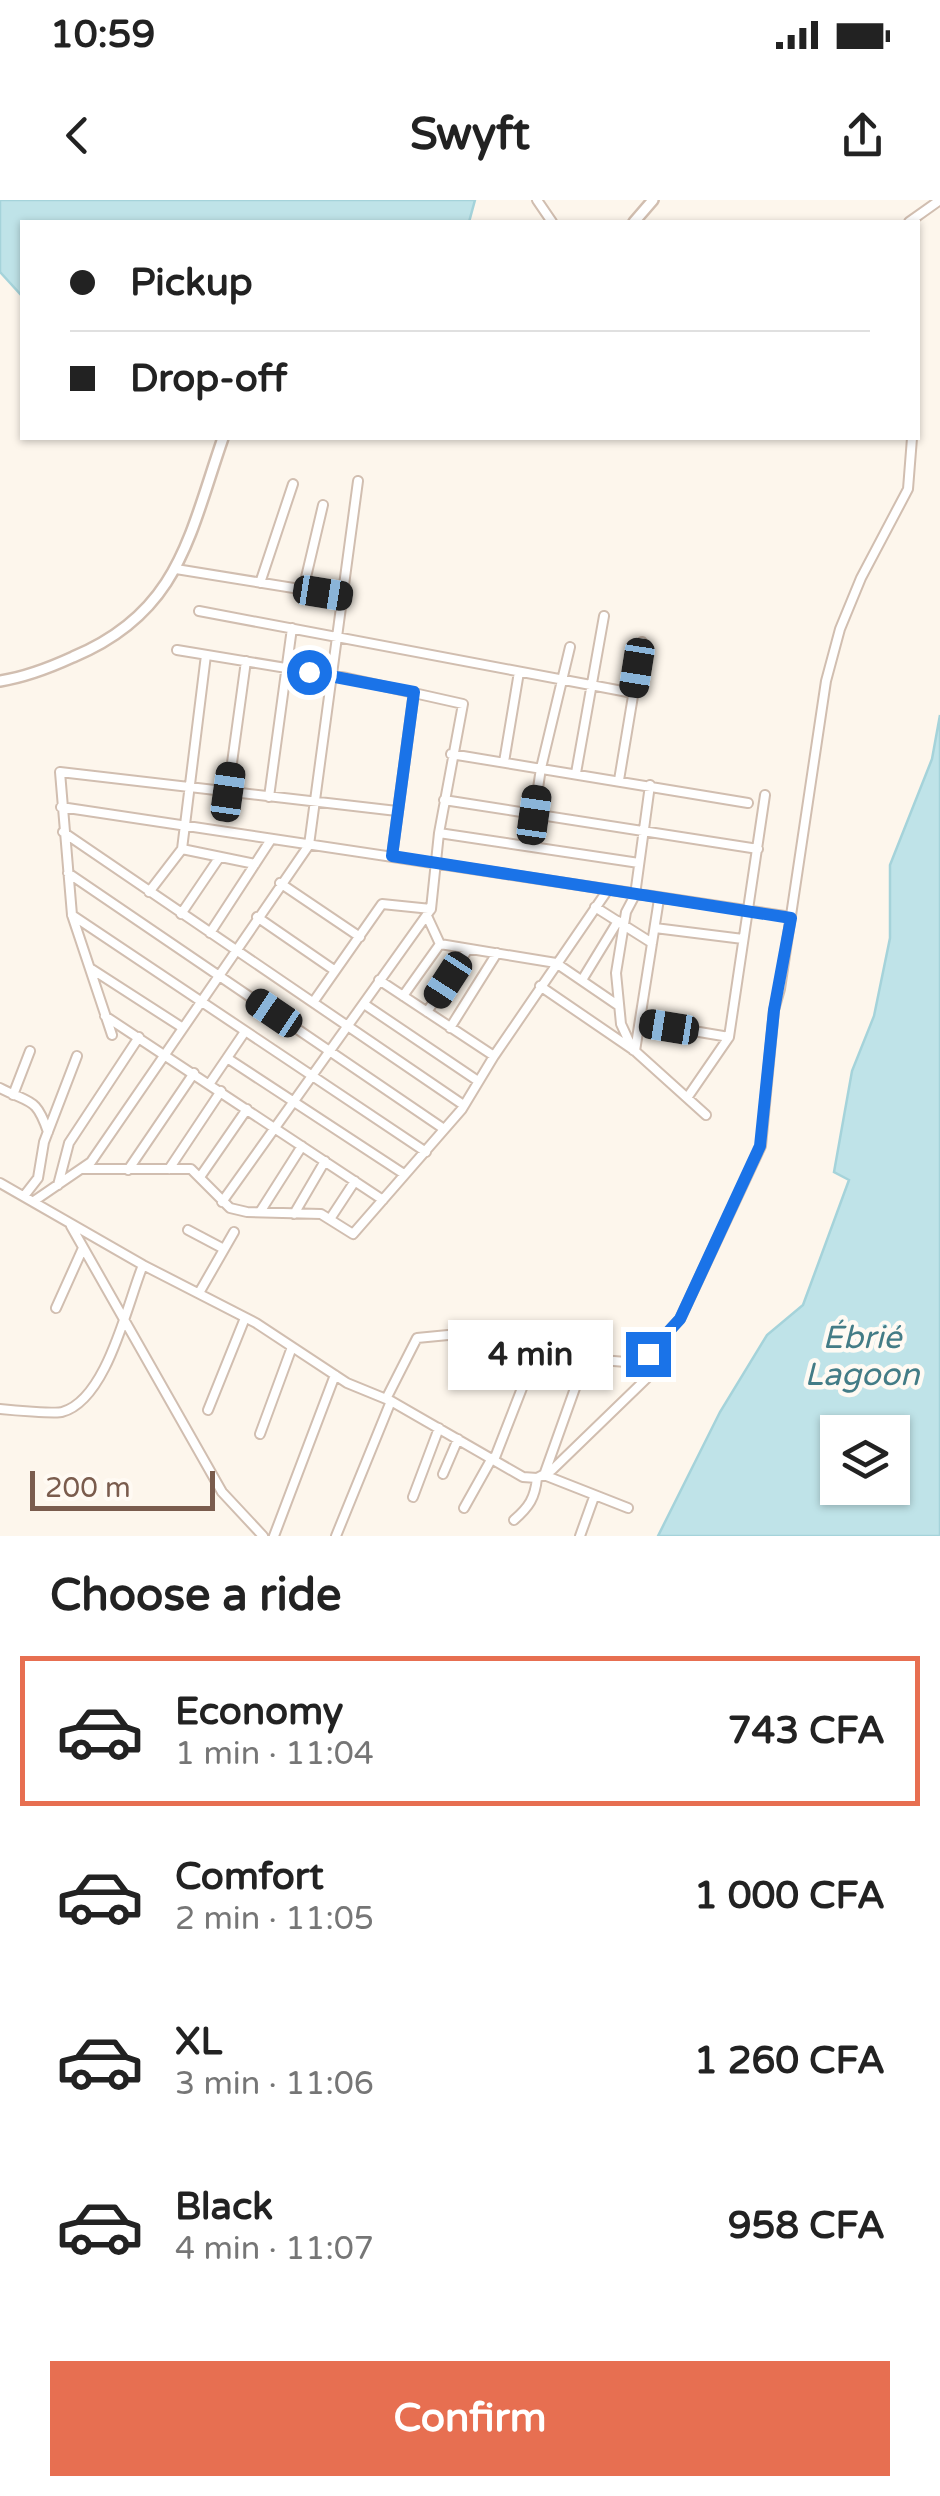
<!DOCTYPE html>
<html lang="en">
<head>
<meta charset="utf-8">
<style>
	body { margin:0; font-family:"Varela Round",sans-serif; background:#f2f2f2; color:#222; height:100vh; display:flex; flex-direction:column; font-size:38px; white-space:nowrap }
	* { box-sizing:border-box; margin:0 }
	p { font-size:32px; color:#767676 }
	.icon { flex:none; width:55px; height:55px; fill:none; stroke:currentColor; stroke-width:2; stroke-linecap:round; stroke-linejoin:round }
	.map { position:relative; height:1336px; overflow:hidden }
	.details { display:flex; flex-direction:column; background:#fff; flex:1 }
	.details>* { flex:none }
	.hud { position:absolute; left:20px; top:20px; width:900px; height:220px; border-radius:0px; box-shadow:0 2px 8px #0004; display:grid; align-content:center; height:220px; padding:0 50px; background:#fff }
	.tools { position:absolute; left:820px; top:1215px; display:grid; gap:20px }
	.tools a { display:grid; place-items:center; width:90px; height:90px; border-radius:0px; background:#fff; box-shadow:0 2px 8px #0004; font-size:50px }
	.scale { position:absolute; left:30px; bottom:25px; width:185px; box-sizing:border-box; padding-left:10px; border:5px solid #7a5c4d; border-top:0; font-size:28px; line-height:35px; white-space:nowrap; color:#7a5c4d; -webkit-text-stroke:8px #fffaf3; paint-order:stroke }
	.end { position:absolute; width:45px; height:45px; margin:-22px; border:12px solid #1a73e8; background:#fff; box-shadow:0 0 0 5px #fff }
	.from { border-radius:50% }
	.bubble { position:absolute; height:70px; border-radius:0px; background:#fff; box-shadow:0 2px 8px #0004; font-size:32px; font-weight:700; line-height:70px; text-align:center }
	.car { position:absolute; width:30px; height:60px; margin:-30px -15px; border-radius:12px; box-shadow:0 0 8px 2px #0007; background:linear-gradient(#222 24%,#8ab4d8 0 40%,#222 0 76%,#8ab4d8 0 86%,#222 0) }
	.hud b { display:flex; align-items:center; gap:35px; height:95px; font-size:38px }
	.hud b+b { border-top:2px solid #e0e0e0 }
	.hud i { width:25px; height:25px; background:#222 }
	ul { padding:0; list-style:none }
	li { display:flex; align-items:center; gap:30px; height:150px; margin:0 20px 15px; padding:0 30px; border:5px solid transparent; border-radius:0px }
	li div { flex:1 }
	li b { display:block; font-size:38px }
	li em { font-style:normal; font-weight:700 }
	li.current { border-color:#e76f51 }
	li>.icon { width:90px; height:90px; stroke-width:1.5 }
	h2 { padding:0 50px; font-size:45px; line-height:120px }
	.button { display:flex; gap:20px; margin-top:auto; padding:20px 50px }
	.button a { flex:1; height:115px; border-radius:0px; background:#e76f51; color:#fff; font-size:40px; font-weight:700; line-height:115px; text-align:center }
	.status { display:flex; justify-content:space-between; align-items:center; height:70px; padding:0 50px; background:#fff; direction:ltr }
	.status svg { height:28px; fill:currentColor }
	header { display:flex; justify-content:space-between; align-items:center; height:130px; padding:0 50px; background:#fff; font-size:45px; font-weight:700 }
	.map>svg:first-child { display:block }
	.water { fill:#bfe3e8; stroke:#a5d3da; stroke-width:2.5; fill-rule:evenodd }
	.lines { fill:none; stroke-linecap:round; stroke-linejoin:round }
	.minor-casing { stroke:#d1beb0; stroke-width:12 }
	.tertiary-casing { stroke:#d1beb0; stroke-width:14 }
	.minor { stroke:#fff; stroke-width:8 }
	.tertiary { stroke:#fff; stroke-width:9 }
	.route { stroke:#1a73e8; stroke-width:12 }
	.labels { text-anchor:middle; stroke-width:9; stroke-linejoin:round; paint-order:stroke }
	.water-label { font-size:32px; font-style:italic; fill:#437c86; stroke:#fffaf3 }
</style>
</head>
<body>
<div class="status"><b>10:59</b><svg viewBox="0 0 49 12"><path d="M0 12V9h3v3zM5 12V6h3v6zM10 12V3h3v9zM15 12V0h3v12zM26 1h20v11H26zM47 4h2v5h-2z"/></svg></div>
<header><svg class="icon" aria-label="back" viewBox="0 0 24 24"><path d="M15 5l-7 7 7 7"/></svg>Swyft<svg class="icon" aria-label="share" viewBox="0 0 24 24"><path d="M12 15V3M7 8l5-5 5 5M5 13v7h14v-7"/></svg></header>
<div class="map">
<svg width="940" height="1336" viewBox="0 0 940 1336">
	<rect width="100%" height="100%" fill="#fdf6ec"/>
	<!-- water -->
	<path class="water" d="M0 0H475L469 22H22V96L0 72Z
		M940 515V1336H658L720 1212 767 1135 803 1105 849 980 834 972 852 871 874 816 890 738V665L932 559ZM838 1232H892V1288H838Z"/>
	<g class="lines">
		<!-- minor casing -->
		<g class="minor-casing">
			<path id="minor" d="M537 0 552 22
				M909 22 940 0
				M176 369 343 396
				M260 383 293 284
				M303 390 323 305
				M199 411 633 493
				M177 450 347 478 463 504 439 633 431 709 222 1002
				M451 554 748 603
				M504 562 519 472
				M576 573 604 416
				M619 580 642 442
				M228 592 246 461
				M269 597 292 428
				M444 600 758 649
				M61 607 791 717
				M534 615 541 568 570 447
				M63 632 462 904
				M439 633 639 663
				M182 649 255 664
				M392 656 414 492
				M68 673 444 929
				M280 683 360 737
				M149 692 182 649 206 455
				M595 707 652 743
				M181 714 219 658
				M72 715 426 952
				M427 716 440 744 556 763 619 806
				M257 717 334 770
				M655 728 743 739
				M210 733 270 641
				M90 768 183 828
				M379 780 494 856
				M582 780 618 721
				M540 786 635 851 706 915
				M403 796 440 744
				M314 801 382 704 431 709
				M364 804 478 881
				M427 812 468 749
				M105 816 383 1000
				M640 822 729 837
				M450 828 497 753
				M112 835 72 715 60 572 397 611
				M633 850 621 824 616 773 626 712 635 695 650 585
				M635 851 659 699
				M227 858 404 974
				M210 883 244 833
				M0 888C31 904 36 897 48 932
				M13 895 30 851
				M687 898 729 837 765 595
				M82 969H191L230 1008 247 1012 321 1014 353 1034 462 909 494 856 607 691
				M169 969 221 891
				M128 970 194 873
				M200 977 247 909
				M0 983 143 1065 256 1123 347 1183 391 1201 523 1277 537 1278 552 1270 646 1179 648 1154
				M58 985 69 943 139 837
				M24 996 38 978 44 942 77 856
				M34 1001 91 962 309 645 358 281
				M260 1012 302 946
				M294 1014 325 961
				M330 1019 355 981
				M71 1026 222 1292 263 1336
				M188 1030 224 1049
				M199 1093 234 1032
				M56 1108 83 1048
				M386 1199 417 1138 479 1132 566 1146
				M0 1209C10 1210 56 1214 62 1212 107 1200 127 1104 143 1065
				M208 1210 245 1118
				M260 1234 292 1147
				M494 1260 540 1142
				M443 1274 458 1239
				M413 1297 439 1228
				M464 1308 492 1258
				M628 1308 544 1275 584 1163 589 1159 626 1162 648 1154 680 1119 761 946 774 810 780 789 826 481 840 429 861 378 908 289 912 238
				M514 1320C529 1307 535 1298 537 1278
				M274 1336 335 1175
				M336 1336 391 1201
				M580 1336 594 1297"/>
		</g>
		<!-- tertiary casing -->
		<g class="tertiary-casing">
			<path id="tertiary" d="M634 22 653 0
				M0 481C26 477 49 468 73 457 179 413 189 336 223 238"/>
		</g>
		<!-- minor -->
		<use href="#minor" class="minor"/>
		<!-- tertiary -->
		<use href="#tertiary" class="tertiary"/>
	</g>
	<g class="lines">
		<!-- route -->
		<path class="route" d="M309 472 414 492 392 656 791 718 774 810 760 946 680 1119 648 1154"/>
	</g>
	<g class="labels">
		<!-- water labels -->
		<g class="water-label">
			<text x="862" y="1148">Ébrié<tspan x="862" dy="37">Lagoon</tspan></text>
		</g>
	</g>
</svg>
<div class="tools">
<a><svg class="icon" aria-label="layers" viewBox="0 0 24 24"><path d="M12 4l9 5-9 5-9-5zM3 14l9 5 9-5"/></svg></a>
</div>
<div class="scale">200 m</div>
<i class="end from" style="left:309px;top:472px"></i>
<i class="end" style="left:648px;top:1154px"></i>
<div class="bubble" style="left:448px;top:1120px;width:165px">4 min</div>
<i class="car" style="left:323px;top:393px;rotate:99deg"></i>
<i class="car" style="left:637px;top:468px;rotate:189deg"></i>
<i class="car" style="left:228px;top:592px;rotate:8deg"></i>
<i class="car" style="left:534px;top:615px;rotate:8deg"></i>
<i class="car" style="left:448px;top:780px;rotate:213deg"></i>
<i class="car" style="left:274px;top:813px;rotate:304deg"></i>
<i class="car" style="left:669px;top:827px;rotate:279deg"></i>
<div class="hud">
<b><i class="from"></i>Pickup</b>
<b><i></i>Drop-off</b>
</div>
</div>
<section class="details">
<h2>Choose a ride</h2>
<ul>
<li class="current"><svg class="icon" aria-label="car" viewBox="0 0 24 24"><path d="M5 17H2v-5l4-1 3-4h7l3 4 3 1v5h-3M9 17h6M6 11h13"/><circle cx="7" cy="17" r="2"/><circle cx="17" cy="17" r="2"/></svg><div><b>Economy</b><p>1 min · 11:04</p></div><em>743 CFA</em></li>
<li><svg class="icon" aria-label="car" viewBox="0 0 24 24"><path d="M5 17H2v-5l4-1 3-4h7l3 4 3 1v5h-3M9 17h6M6 11h13"/><circle cx="7" cy="17" r="2"/><circle cx="17" cy="17" r="2"/></svg><div><b>Comfort</b><p>2 min · 11:05</p></div><em>1 000 CFA</em></li>
<li><svg class="icon" aria-label="car" viewBox="0 0 24 24"><path d="M5 17H2v-5l4-1 3-4h7l3 4 3 1v5h-3M9 17h6M6 11h13"/><circle cx="7" cy="17" r="2"/><circle cx="17" cy="17" r="2"/></svg><div><b>XL</b><p>3 min · 11:06</p></div><em>1 260 CFA</em></li>
<li><svg class="icon" aria-label="car" viewBox="0 0 24 24"><path d="M5 17H2v-5l4-1 3-4h7l3 4 3 1v5h-3M9 17h6M6 11h13"/><circle cx="7" cy="17" r="2"/><circle cx="17" cy="17" r="2"/></svg><div><b>Black</b><p>4 min · 11:07</p></div><em>958 CFA</em></li>
</ul>
<div class="button"><a>Confirm</a></div>
</section>
</body>
</html>
